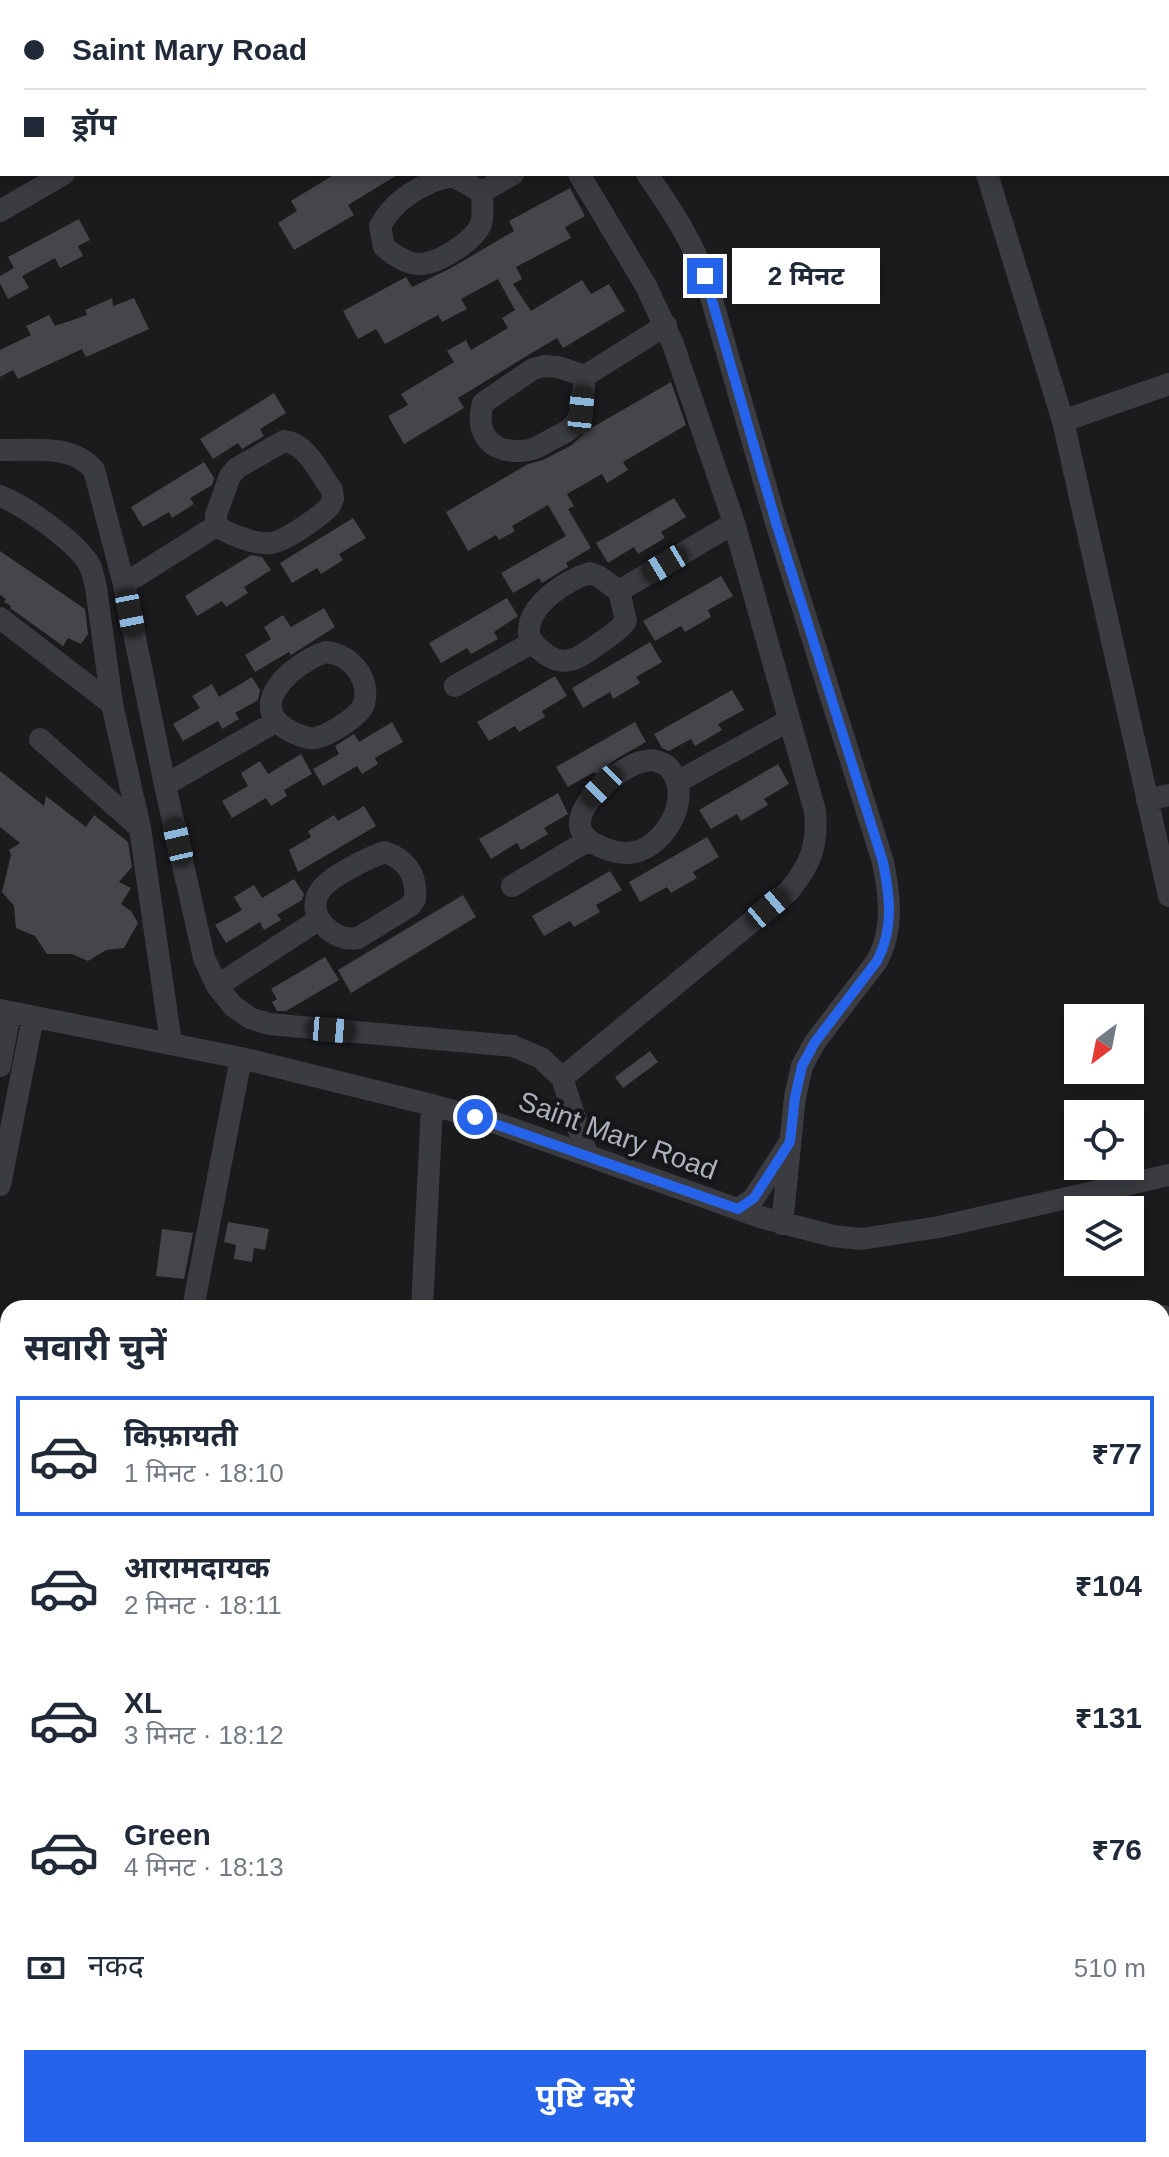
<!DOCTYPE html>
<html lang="hi">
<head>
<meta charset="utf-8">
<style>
	body { margin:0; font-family:Arial,"Noto Sans Devanagari",sans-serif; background:#f2f2f3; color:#1f2937; height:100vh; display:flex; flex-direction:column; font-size:30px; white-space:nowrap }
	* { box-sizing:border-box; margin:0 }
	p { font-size:26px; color:#747a83 }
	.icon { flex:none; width:44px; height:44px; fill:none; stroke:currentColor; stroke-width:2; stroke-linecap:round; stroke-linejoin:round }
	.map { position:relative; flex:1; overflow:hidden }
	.sheet { position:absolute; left:0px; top:1300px; width:1170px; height:858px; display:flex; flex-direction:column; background:#fff; border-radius:24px 24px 0 0; box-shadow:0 4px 12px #0003 }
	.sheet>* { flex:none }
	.hud { position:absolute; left:0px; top:0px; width:1170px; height:176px; box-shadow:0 4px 12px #0003; display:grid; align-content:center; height:176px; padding:0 24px; background:#fff }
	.needle { width:52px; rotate:212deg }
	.fabs { position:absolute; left:1064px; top:1004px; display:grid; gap:16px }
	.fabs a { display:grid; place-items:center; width:80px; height:80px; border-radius:0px; background:#fff; box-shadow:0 4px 12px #0003; font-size:40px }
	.end { position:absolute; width:36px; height:36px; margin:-18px; border:10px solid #2563eb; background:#fff; box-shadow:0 0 0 4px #fff }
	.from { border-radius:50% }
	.bubble { position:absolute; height:56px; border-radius:0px; background:#fff; box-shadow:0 4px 12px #0003; font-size:26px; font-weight:700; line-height:56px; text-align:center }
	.car { position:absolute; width:24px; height:48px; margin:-24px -12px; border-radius:10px; box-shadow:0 0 6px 2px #0007; background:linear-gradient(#222 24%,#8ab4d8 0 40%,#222 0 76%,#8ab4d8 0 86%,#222 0) }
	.hud b { display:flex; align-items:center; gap:28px; height:76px; font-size:30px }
	.hud b+b { border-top:2px solid #e0e1e3 }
	.hud i { width:20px; height:20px; background:#1f2937 }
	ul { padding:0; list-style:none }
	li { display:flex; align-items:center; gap:24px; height:120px; margin:0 16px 12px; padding:0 8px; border:4px solid transparent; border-radius:0px }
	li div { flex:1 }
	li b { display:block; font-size:30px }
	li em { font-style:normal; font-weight:700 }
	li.selected { border-color:#2563eb }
	li>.icon { width:72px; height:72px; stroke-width:1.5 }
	h2 { padding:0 24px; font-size:36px; line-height:96px }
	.pay { display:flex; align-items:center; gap:20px; height:88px; padding:0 24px; font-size:30px }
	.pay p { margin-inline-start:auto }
	.action { display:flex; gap:16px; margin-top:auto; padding:16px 24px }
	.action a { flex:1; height:92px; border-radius:0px; background:#2563eb; color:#fff; font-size:32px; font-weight:700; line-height:92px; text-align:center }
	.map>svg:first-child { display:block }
	.building { fill:#45454a }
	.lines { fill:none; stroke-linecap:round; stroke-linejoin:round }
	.minor { stroke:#3b3c42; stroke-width:22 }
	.major { stroke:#575961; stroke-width:26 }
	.route { stroke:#2563eb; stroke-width:10 }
	.labels { text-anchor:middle; stroke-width:8; stroke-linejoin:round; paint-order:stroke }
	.street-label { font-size:28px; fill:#adb1bd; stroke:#161518 }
</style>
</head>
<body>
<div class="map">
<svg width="1169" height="2157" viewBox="0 0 1169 2157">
	<rect width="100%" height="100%" fill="#1b1a1d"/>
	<!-- building -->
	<path class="building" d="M335 174H399L348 205 354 215 294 250 278 223 297 211 291 201Z
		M570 188 585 216 565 227 571 238 516 267 522 279 513 284 531 311 582 280 591 294 609 284 625 311 563 348 557 338 525 357 458 398 464 408 404 444 388 416 408 405 401 394 454 362 447 351 466 340 471 350 508 328 502 318 515 310 498 279 461 299 467 309 442 322 438 315 385 344 376 329 358 339 343 311 406 277 412 287 451 268 514 231 509 221Z
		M79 219 90 240 78 246 83 256 60 268 55 258 22 276 29 288 8 299 0 283V276L14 268 8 257Z
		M112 298 113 306 134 298 149 329 86 357 82 349 18 379 13 370 0 377V350L31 335 26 326 49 315 55 326 87 315 85 310Z
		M671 382 686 425 623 462 628 470 607 483 602 474 567 494 574 506 568 509 591 548 566 563 568 567 542 583 539 578 513 593 501 573 566 536 548 505 512 526 515 531 499 540 496 535 468 551 446 512 528 464 543 460 572 445 588 430Z
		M274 393 286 413 260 429 264 436 247 446 242 449 238 443 213 459 200 439Z
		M204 462 214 478 212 485 190 498 194 504 172 518 169 512 143 527 131 507Z
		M674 498 686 517 661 532 665 538 638 554 634 547 608 563 596 543Z
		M353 518 366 538 339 554 343 560 321 574 317 568 292 583 280 563Z
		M0 551 85 609 88 634 81 644 68 638 63 646 10 608 11 606 4 602 6 599 0 595Z
		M251 555 262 557 271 570 244 587 248 593 226 607 222 601 197 616 185 596Z
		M721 576 733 596 708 610 711 617 685 632 681 626 655 641 643 621Z
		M507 598 518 616 494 632 498 639 471 654 467 648 441 663 429 643Z
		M324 608 335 627 291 655 289 652 255 672 245 655 271 639 264 627 283 615 291 627Z
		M650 642 662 662 636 677 640 683 613 699 610 692 583 708 572 688Z
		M555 676 567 696 542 711 545 717 519 732 515 726 489 741 477 722Z
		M252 677 260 690 258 700 235 713 239 719 222 729 218 721 183 741 173 724 200 708 192 696 212 684 219 697Z
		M732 690 744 710 718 724 722 730 695 746 691 739 669 751 662 748 654 734Z
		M392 722 403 742 375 758 378 764 362 774 357 766 323 786 313 769 339 754 335 746 354 734 359 742Z
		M635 722 646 742 616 759 596 774 594 772 568 787 556 767Z
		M301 754 312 774 284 790 287 796 271 806 266 798 232 818 222 801 248 786 241 773 260 761 268 774Z
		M778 764 789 784 764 799 768 805 741 821 737 814 711 829 699 810Z
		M0 771 44 806 46 796 86 827 94 815 128 842 132 867 119 882 131 888 121 904 131 911 138 923 124 948 106 950 88 961 72 954H47L35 936 16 928 14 906 2 892 11 855 9 850 20 843 0 827Z
		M558 793 568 814 544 828 548 834 521 850 517 843 491 859 479 839Z
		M364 806 376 826 298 872 289 850 311 837 308 831 334 815 338 821Z
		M707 837 719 857 693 872 697 878 671 893 667 887 640 902 629 882Z
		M610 871 622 890 596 905 600 912 574 927 570 921 544 936 532 916Z
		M294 879 304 894 302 900 277 915 281 920 264 930 260 922 226 943 215 925 242 910 234 897 254 885 262 898Z
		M463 895 476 917 351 993 338 970Z
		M325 957 339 980 286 1011H277L272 1002 277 999 271 989Z
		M650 1051 658 1062 623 1088 615 1077Z
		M228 1222 269 1229 265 1250 254 1248 252 1262 234 1259 236 1245 224 1242Z
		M162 1229 193 1233 184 1279 156 1276Z"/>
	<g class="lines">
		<!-- minor -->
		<path class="minor" d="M358 0 360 2
			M466 0 467 2
			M527 0 529 2
			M929 0 930 2
			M301 2 304 0
			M387 2 391 0
			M647 174C670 207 691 239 705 276L777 526 883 862C890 897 894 929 877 961L815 1042 802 1066 795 1097 782 1224
			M987 174 1063 421 1169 896
			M453 176 482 192C482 202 484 214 481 224 474 241 437 265 418 264 405 263 394 255 384 247L380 226C394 200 424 181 453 176Z
			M482 192 513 174
			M0 211 64 174
			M544 366 558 367 585 376C583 390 584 407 578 419 573 429 564 433 554 438 543 444 533 451 520 451 488 452 475 431 483 403L533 369Z
			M585 376 666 325
			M1063 421 1169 384
			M284 441C307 443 319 473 332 490L333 499 330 506C321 516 284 542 271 543 255 545 229 534 216 526V515L230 476 237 468Z
			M0 450C33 451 71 443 94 470L124 584 165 785 204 958 217 986 233 1006 250 1018 269 1024 513 1046 541 1058 562 1078 587 1155
			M0 496C24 505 68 537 84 557 92 565 93 576 96 587L112 704 140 828 171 1043
			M590 573 598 576 619 591 626 621C619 631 607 638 597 645 574 662 560 669 537 647 533 642 528 637 529 631 529 604 567 580 590 573Z
			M124 584 216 526
			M619 591 734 523
			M0 618 112 704
			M326 652C350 654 371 678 364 704 360 716 328 736 315 738 308 739 299 735 292 732 241 707 294 662 326 652Z
			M455 686 533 642
			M40 739 140 828
			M653 760C659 762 666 764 669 768 694 796 666 845 635 852 623 855 610 851 599 846 550 825 608 776 635 764 641 761 647 761 653 760Z
			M677 782 788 721
			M165 785 277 721
			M1147 800 1169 795
			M385 852C407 860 417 875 415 899L410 906 358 938C334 943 304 915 320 891 328 877 370 857 385 852Z
			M512 886 587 841
			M217 986 318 920
			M0 1010 241 1058 432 1105 496 1123 760 1217 833 1236 861 1239 939 1227 1169 1175
			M0 1066 10 1012
			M562 1078 789 891C811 864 818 845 815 811L734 523 673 344 646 286 579 174
			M0 1185 33 1017
			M738 1209 754 1198 788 1145
			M193 1308 241 1058
			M422 1308 432 1105
			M1163 1316 1169 1320
			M0 1484 8 1486
			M1162 1491 1169 1480
			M1162 1616 1169 1620
			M0 1716 8 1718
			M1162 1949 1169 1940
			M1103 2157V2150"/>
		<!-- major -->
		<path class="major" d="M0 2109 8 2116
			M43 2150 51 2157
			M0 2153 4 2157"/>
	</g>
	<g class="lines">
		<!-- route -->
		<path class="route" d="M475 1117 738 1209 754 1198 790 1142 795 1097 802 1066 815 1042 877 961C894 929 890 897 883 862L777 526 705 276"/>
	</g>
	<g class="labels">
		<!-- street labels -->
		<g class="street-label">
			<text transform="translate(618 1135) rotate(20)" y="10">Saint Mary Road</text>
		</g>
	</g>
</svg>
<div class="fabs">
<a><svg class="needle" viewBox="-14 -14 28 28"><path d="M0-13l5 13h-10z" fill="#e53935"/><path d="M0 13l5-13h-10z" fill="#747a83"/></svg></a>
<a><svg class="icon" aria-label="locate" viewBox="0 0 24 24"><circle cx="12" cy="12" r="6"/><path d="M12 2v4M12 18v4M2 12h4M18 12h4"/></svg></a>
<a><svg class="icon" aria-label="layers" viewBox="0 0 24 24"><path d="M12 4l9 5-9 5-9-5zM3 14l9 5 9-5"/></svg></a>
</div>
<i class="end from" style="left:475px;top:1117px"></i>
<i class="end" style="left:705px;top:276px"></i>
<div class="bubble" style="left:732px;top:248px;width:148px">2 मिनट</div>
<i class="car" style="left:581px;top:410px;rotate:6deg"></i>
<i class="car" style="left:665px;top:564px;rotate:239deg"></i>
<i class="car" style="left:130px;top:613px;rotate:169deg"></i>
<i class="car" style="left:602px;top:786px;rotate:225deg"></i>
<i class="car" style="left:178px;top:842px;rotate:347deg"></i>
<i class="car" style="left:768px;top:908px;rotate:50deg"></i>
<i class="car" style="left:331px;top:1030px;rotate:95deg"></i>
<div class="hud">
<b><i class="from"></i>Saint Mary Road</b>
<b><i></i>ड्रॉप</b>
</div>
<section class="sheet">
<h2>सवारी चुनें</h2>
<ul>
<li class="selected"><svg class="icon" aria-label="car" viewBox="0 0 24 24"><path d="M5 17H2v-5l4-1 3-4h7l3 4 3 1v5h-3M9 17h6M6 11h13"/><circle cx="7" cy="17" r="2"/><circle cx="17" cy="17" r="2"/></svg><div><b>किफ़ायती</b><p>1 मिनट · 18:10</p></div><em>₹77</em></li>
<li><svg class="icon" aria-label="car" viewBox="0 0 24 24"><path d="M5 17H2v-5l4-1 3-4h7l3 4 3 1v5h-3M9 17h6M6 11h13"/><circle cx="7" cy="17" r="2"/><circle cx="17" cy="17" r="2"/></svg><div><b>आरामदायक</b><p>2 मिनट · 18:11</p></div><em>₹104</em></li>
<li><svg class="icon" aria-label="car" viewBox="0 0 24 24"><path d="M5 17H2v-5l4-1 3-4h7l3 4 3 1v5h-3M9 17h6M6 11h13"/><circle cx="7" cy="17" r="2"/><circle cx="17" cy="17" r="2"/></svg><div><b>XL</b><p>3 मिनट · 18:12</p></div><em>₹131</em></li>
<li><svg class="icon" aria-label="car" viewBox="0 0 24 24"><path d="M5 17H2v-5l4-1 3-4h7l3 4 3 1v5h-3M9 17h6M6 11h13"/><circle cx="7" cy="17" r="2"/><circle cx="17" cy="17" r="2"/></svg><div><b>Green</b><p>4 मिनट · 18:13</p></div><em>₹76</em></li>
</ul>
<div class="pay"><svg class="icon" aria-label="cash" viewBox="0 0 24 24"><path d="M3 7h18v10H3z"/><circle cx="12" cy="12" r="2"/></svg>नकद<p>510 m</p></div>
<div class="action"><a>पुष्टि करें</a></div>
</section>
</div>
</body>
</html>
